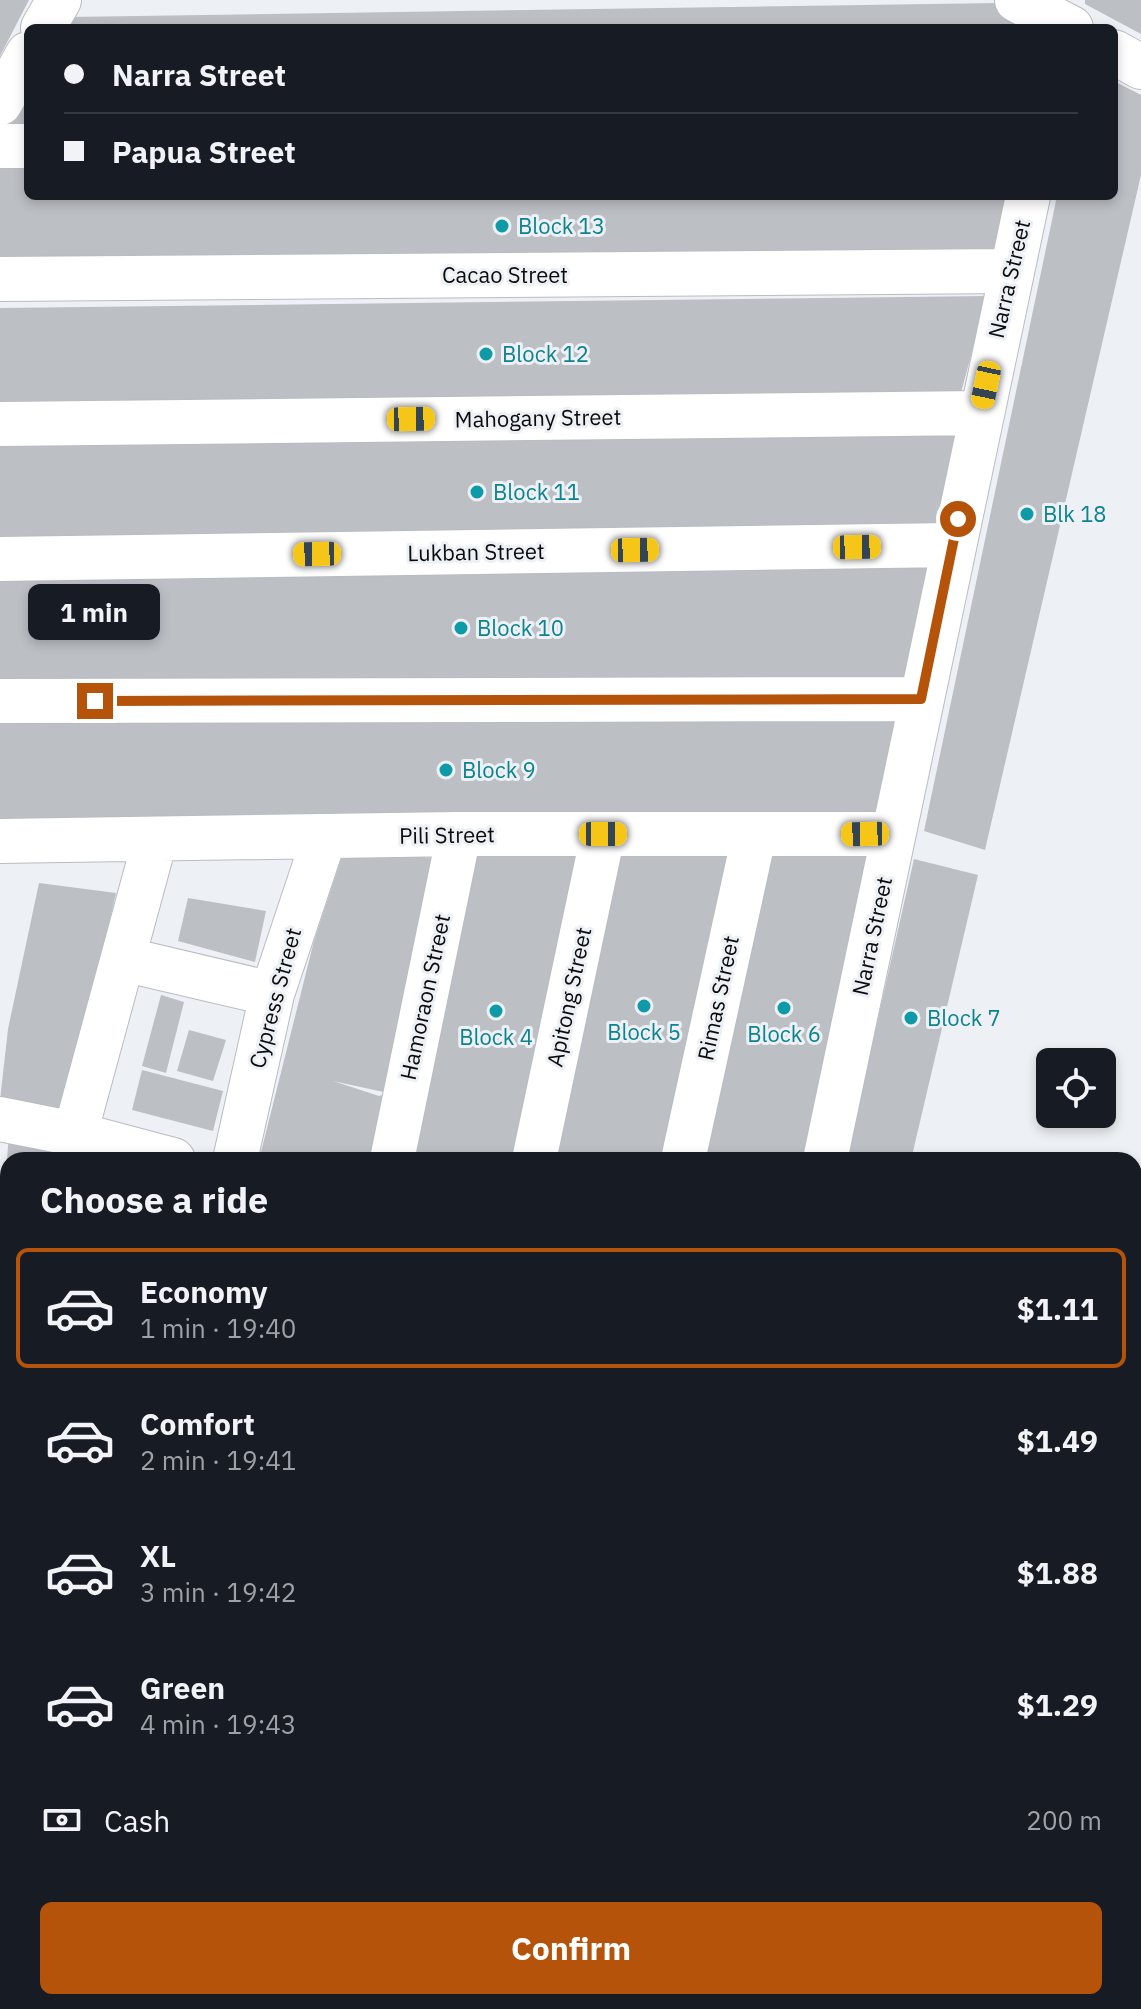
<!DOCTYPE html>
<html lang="en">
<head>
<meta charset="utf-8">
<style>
	body { margin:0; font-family:"IBM Plex Sans",sans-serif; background:#20242c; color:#f1f3f6; height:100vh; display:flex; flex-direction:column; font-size:30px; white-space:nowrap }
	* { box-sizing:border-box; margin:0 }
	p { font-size:26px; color:#9ea1a6 }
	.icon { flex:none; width:44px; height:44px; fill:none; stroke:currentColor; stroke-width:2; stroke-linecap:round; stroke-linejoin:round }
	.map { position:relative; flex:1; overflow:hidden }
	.drawer { position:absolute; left:0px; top:1152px; width:1142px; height:858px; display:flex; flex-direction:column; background:#171b24; border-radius:24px 24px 0 0; box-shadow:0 4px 12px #0003 }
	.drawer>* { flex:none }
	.guide { position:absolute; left:24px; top:24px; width:1094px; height:176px; border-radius:12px; box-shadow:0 4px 12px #0003; display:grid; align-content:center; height:176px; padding:0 40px; background:#171b24 }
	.tools { position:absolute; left:1036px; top:1048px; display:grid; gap:16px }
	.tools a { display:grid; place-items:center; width:80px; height:80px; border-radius:12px; background:#171b24; box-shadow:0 4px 12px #0003; font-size:40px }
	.end { position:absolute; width:36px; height:36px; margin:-18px; border:10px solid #b45309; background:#fff; box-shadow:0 0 0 4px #fff }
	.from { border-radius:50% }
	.bubble { position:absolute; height:56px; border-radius:12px; background:#171b24; box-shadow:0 4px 12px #0003; font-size:26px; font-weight:800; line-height:56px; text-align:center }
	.car { position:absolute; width:24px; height:48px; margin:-24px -12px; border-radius:10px; box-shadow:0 0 6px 2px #0007; background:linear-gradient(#f5c518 24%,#345 0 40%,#f5c518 0 76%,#345 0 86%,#f5c518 0) }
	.guide b { display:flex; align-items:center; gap:28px; height:76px; font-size:30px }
	.guide b+b { border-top:2px solid #363941 }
	.guide i { width:20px; height:20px; background:#f1f3f6 }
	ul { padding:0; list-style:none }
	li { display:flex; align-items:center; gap:24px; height:120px; margin:0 16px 12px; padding:0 24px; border:4px solid transparent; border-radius:12px }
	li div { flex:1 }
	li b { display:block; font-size:30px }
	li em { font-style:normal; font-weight:800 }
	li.current { border-color:#b45309 }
	li>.icon { width:72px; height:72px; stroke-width:1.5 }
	h2 { padding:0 40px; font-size:36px; line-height:96px }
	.pay { display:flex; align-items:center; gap:20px; height:88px; padding:0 40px; font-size:30px }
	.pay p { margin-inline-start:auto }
	.cta { display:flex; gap:16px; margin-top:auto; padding:16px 40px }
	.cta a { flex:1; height:92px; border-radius:12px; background:#b45309; color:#fff; font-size:32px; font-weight:800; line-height:92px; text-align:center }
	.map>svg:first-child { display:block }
	.built { fill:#dde5ef }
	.green { fill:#a1f4bb }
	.building { fill:#bcbfc4 }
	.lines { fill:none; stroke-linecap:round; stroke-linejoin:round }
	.minor-casing { stroke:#b9bcc0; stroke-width:46 }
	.minor { stroke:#fff; stroke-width:44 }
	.route { stroke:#b45309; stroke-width:10 }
	.culture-dot { fill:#0f9aa8; stroke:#edf1f5; stroke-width:3 }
	.labels { text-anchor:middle; stroke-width:6; stroke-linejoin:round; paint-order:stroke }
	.culture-label { font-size:22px; fill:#0d838f; stroke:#edf1f5; text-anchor:start }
	.street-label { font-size:22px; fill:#0a0b0d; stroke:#edf1f5 }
</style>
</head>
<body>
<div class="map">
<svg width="1141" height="2009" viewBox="0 0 1141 2009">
	<rect width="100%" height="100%" fill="#edf1f5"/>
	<!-- built -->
	<path class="built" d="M0 1555 8 1556V1815H0Z"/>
	<!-- green -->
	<path class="green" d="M0 1308 8 1309V1457L0 1456Z"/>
	<!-- building -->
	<path class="building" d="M0 0H29L0 56Z
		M1085 0H1141V34L1085 4Z
		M997 3 1037 28H61L67 17Z
		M1114 81 1141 95V175L985 850 924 831 1057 196H1114Z
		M28 90V132H6Z
		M0 166H28V196H1015L994 257 0 263Z
		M987 296 959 400 0 418V308Z
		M967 430 945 538 0 546V446Z
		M938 561 911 678 0 683V578Z
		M905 715 880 819 0 828V720Z
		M468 846 577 850 527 1160H404Z
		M757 851 874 855 813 1160H694Z
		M620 852H736L671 1160H551Z
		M343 853 438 858 388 1093 333 1081 379 1096 388 1093 377 1160H259L314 941Z
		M914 859 978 875 911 1160H846Z
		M39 883 116 893 66 1117 0 1100 8 1029Z
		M188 898 266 911 255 962 178 941Z
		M161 995 184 1002 166 1073 142 1066Z
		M189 1030 226 1040 213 1081 177 1071Z
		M142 1070 223 1091 213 1131 132 1110Z
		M9 1132 50 1142 44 1160H7Z
		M0 1576 8 1578V1630L0 1628Z
		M0 1895 8 1896V1988L0 1987Z
		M0 1993 8 1994V2002H33L32 2009H0Z
		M40 2002H74L87 2003 86 2009H39Z"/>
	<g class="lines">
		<!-- minor casing -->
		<g class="minor-casing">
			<path id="minor" d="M1017 0 1071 28
				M43 28 59 0
				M1114 52 1141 67
				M0 103 28 54
				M0 146H28
				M0 279 1010 271
				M0 424 980 413
				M0 559 952 545
				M0 701 921 699
				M155 840 75 1134 173 1160
				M0 841 459 834H893
				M123 959 272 994
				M0 1119 75 1134
				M235 1160 272 994 324 838
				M392 1160 459 834
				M534 1160 603 834
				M683 1160 754 836
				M825 1160 1028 196
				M1134 1806 1141 1805
				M0 1843 8 1844
				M351 2002 354 2009"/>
		</g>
		<!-- minor -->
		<use href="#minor" class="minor"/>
	</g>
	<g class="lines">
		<!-- route -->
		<path class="route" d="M95 701 921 699 958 519"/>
	</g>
	<!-- markers -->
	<g class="culture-dot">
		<circle cx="502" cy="226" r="8"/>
		<circle cx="486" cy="354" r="8"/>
		<circle cx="477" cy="492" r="8"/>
		<circle cx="1027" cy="514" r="8"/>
		<circle cx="461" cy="628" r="8"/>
		<circle cx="446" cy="770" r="8"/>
		<circle cx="644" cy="1006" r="8"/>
		<circle cx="784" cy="1008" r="8"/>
		<circle cx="496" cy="1011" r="8"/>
		<circle cx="911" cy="1018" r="8"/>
	</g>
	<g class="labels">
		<!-- culture labels -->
		<g class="culture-label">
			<text x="518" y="234">Block 13</text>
			<text x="502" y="362">Block 12</text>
			<text x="493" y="500">Block 11</text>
			<text x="1043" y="522">Blk 18</text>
			<text x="477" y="636">Block 10</text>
			<text x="462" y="778">Block 9</text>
			<text x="927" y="1026">Block 7</text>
			<text x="644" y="1040" text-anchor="middle">Block 5</text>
			<text x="784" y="1042" text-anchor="middle">Block 6</text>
			<text x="496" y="1045" text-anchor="middle">Block 4</text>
		</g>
		<!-- street labels -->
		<g class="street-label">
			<text x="505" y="283">Cacao Street</text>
			<text transform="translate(1009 279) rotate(-77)" y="8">Narra Street</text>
			<text transform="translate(538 418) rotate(-1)" y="8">Mahogany Street</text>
			<text transform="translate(476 552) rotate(-1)" y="8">Lukban Street</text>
			<text transform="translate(447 835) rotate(-1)" y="8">Pili Street</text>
			<text transform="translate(872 936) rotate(-78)" y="8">Narra Street</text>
			<text transform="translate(425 997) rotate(-78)" y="8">Hamoraon Street</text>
			<text transform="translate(569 997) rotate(-78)" y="8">Apitong Street</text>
			<text transform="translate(275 998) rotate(-75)" y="8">Cypress Street</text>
			<text transform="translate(718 998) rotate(-78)" y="8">Rimas Street</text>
		</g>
	</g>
</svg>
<div class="tools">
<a><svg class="icon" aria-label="locate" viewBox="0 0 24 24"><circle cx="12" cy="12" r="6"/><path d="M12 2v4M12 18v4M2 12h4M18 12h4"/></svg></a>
</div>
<i class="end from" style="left:958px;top:519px"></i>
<i class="end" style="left:95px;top:701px"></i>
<div class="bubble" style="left:28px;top:584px;width:132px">1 min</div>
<i class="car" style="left:986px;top:385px;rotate:192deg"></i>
<i class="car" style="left:411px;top:419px;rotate:89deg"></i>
<i class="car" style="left:857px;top:547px;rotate:89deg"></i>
<i class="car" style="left:635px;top:550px;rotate:89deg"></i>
<i class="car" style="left:317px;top:554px;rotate:269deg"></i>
<i class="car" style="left:603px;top:834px;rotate:90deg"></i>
<i class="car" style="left:865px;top:834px;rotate:269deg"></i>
<div class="guide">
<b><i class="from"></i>Narra Street</b>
<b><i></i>Papua Street</b>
</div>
<section class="drawer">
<h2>Choose a ride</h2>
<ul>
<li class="current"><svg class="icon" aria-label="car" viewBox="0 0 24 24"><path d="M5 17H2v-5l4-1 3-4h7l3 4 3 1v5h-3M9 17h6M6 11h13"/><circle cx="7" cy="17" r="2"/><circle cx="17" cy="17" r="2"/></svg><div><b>Economy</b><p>1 min · 19:40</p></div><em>$1.11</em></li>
<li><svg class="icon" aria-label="car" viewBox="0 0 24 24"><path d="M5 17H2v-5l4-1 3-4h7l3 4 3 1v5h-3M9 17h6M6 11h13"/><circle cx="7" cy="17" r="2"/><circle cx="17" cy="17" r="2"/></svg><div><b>Comfort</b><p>2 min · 19:41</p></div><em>$1.49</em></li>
<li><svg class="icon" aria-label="car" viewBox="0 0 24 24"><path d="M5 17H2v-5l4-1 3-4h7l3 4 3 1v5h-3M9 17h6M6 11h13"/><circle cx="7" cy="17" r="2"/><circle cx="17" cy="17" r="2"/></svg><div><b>XL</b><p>3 min · 19:42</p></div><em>$1.88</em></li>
<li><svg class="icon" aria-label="car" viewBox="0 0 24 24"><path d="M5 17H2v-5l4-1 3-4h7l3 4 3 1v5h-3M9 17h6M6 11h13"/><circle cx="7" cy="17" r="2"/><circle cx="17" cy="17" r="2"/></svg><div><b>Green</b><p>4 min · 19:43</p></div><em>$1.29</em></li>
</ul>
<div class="pay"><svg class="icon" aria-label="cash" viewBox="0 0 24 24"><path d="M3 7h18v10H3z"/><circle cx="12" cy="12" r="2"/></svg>Cash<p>200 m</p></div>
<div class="cta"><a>Confirm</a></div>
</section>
</div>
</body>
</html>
